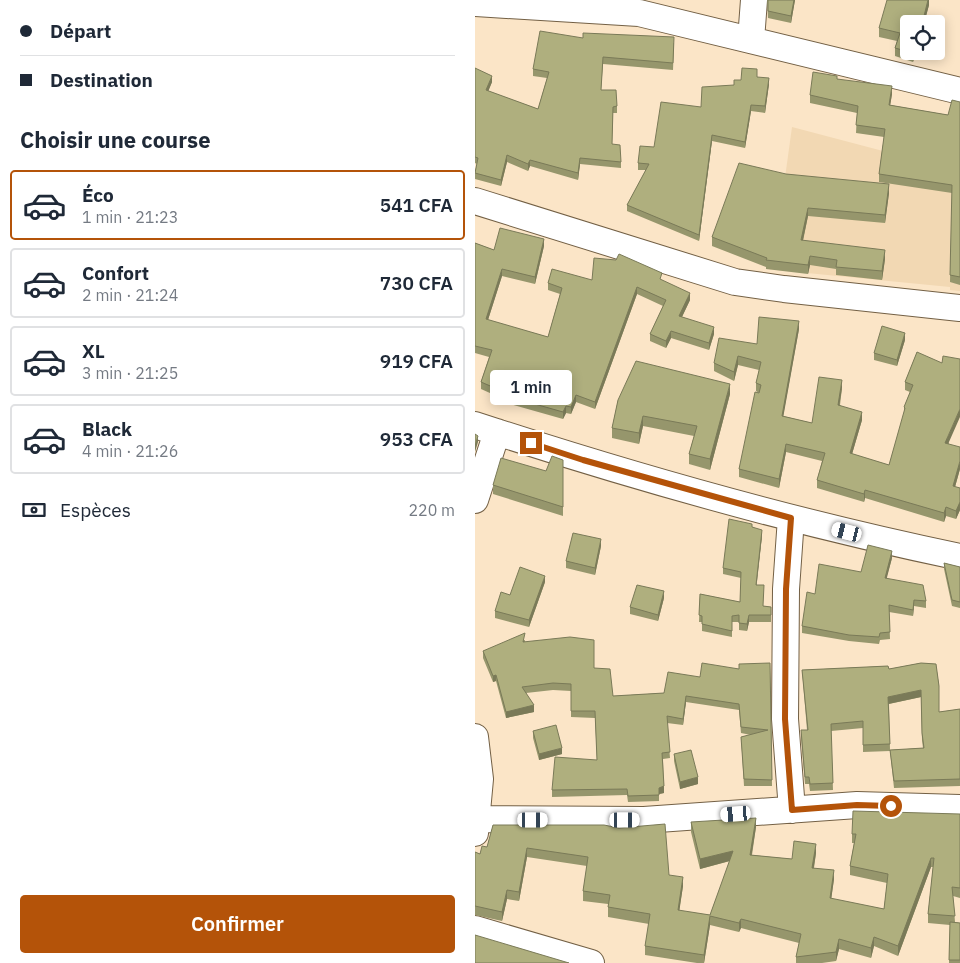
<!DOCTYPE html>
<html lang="fr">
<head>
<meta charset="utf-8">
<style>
	body { margin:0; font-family:"IBM Plex Sans",sans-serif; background:#f2f2f3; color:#1f2937; height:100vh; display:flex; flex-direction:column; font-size:19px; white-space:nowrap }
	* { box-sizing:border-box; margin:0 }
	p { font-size:16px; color:#747a83 }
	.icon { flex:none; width:28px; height:28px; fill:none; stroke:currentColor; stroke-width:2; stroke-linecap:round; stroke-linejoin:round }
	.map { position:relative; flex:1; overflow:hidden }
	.sheet { display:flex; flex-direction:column; background:#fff; width:475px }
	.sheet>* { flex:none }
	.guide { display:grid; align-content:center; height:110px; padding:0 20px; background:#fff }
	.fabs { position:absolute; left:425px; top:15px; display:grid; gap:10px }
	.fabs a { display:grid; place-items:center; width:45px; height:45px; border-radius:5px; background:#fff; box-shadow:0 2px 12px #0003; font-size:25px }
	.end { position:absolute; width:22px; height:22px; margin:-11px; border:6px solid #b45309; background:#fff; box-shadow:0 0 0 2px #fff }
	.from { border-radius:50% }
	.bubble { position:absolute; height:35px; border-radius:5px; background:#fff; box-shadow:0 2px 12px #0003; font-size:16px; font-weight:600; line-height:35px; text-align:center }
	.car { position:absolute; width:15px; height:30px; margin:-15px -8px; border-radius:6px; box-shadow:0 0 4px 1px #0007; background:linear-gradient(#fff 24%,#345 0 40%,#fff 0 76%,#345 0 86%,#fff 0) }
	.guide b { display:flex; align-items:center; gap:18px; height:48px; font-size:19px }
	.guide b+b { border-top:1px solid #e0e1e3 }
	.guide i { width:12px; height:12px; background:#1f2937 }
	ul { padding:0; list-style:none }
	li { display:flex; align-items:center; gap:15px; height:70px; margin:0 10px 8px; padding:0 10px; border:2px solid #e0e1e3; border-radius:5px }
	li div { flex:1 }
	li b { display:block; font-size:19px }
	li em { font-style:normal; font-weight:600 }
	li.active { border-color:#b45309 }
	li>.icon { width:45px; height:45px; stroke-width:1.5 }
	h2 { padding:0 20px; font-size:22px; line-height:60px }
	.pay { display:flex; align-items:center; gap:12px; height:55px; padding:0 20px; font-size:19px }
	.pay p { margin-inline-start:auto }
	.cta { display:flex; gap:10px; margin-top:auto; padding:10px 20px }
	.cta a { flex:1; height:58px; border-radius:5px; background:#b45309; color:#fff; font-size:20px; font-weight:600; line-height:58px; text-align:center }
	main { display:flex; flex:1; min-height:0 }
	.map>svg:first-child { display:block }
	.built { fill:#f2d8b3 }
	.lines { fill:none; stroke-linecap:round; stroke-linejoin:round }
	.minor-casing { stroke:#736045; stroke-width:28 }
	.minor { stroke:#fff; stroke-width:26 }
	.wall { fill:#96966c; fill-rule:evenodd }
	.shaded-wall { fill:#7a7a58 }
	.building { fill:#afaf7e; stroke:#7a7a58 }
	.route { stroke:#b45309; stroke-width:6 }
</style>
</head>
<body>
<main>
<section class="sheet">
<div class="guide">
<b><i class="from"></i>Départ</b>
<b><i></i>Destination</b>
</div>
<h2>Choisir une course</h2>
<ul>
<li class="active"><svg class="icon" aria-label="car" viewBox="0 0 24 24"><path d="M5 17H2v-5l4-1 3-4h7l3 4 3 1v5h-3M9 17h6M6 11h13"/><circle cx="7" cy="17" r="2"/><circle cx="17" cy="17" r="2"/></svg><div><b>Éco</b><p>1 min · 21:23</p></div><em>541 CFA</em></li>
<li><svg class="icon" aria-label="car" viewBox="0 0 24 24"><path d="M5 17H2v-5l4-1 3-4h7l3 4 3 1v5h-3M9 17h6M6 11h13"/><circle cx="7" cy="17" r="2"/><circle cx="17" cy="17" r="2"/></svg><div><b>Confort</b><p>2 min · 21:24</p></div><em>730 CFA</em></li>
<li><svg class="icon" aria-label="car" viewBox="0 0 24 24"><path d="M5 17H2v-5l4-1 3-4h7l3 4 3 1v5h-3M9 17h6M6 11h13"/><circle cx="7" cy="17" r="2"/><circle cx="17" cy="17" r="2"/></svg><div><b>XL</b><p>3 min · 21:25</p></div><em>919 CFA</em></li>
<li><svg class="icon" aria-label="car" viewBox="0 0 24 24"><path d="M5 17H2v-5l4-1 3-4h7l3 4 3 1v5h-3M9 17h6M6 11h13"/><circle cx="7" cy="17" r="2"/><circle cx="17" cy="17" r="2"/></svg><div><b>Black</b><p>4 min · 21:26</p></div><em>953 CFA</em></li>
</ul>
<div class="pay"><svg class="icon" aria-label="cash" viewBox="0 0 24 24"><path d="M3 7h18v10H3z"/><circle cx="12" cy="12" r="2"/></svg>Espèces<p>220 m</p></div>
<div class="cta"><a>Confirmer</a></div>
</section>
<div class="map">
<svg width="485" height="963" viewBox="0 0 485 963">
	<rect width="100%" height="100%" fill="#fbe5c7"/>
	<!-- built -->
	<path class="built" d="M317 127 408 151 485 154V291L475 290V287L291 269 309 185Z"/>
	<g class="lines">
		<!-- minor casing -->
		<g class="minor-casing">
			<path id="minor" d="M0 3 164 13 485 91
				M276 40 279 0
				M0 201 260 282 309 289 485 308
				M0 425C159 477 321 523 485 557
				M0 500 22 432
				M316 518 311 589 310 719 317 810
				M0 737 5 779 0 833
				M2 819 169 820 382 805 485 808
				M0 929 116 963"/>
		</g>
		<!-- minor -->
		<use href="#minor" class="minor"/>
	</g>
	<!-- wall -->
	<path class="wall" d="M292 0H320L316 23 293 18Z
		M454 0V5L438 62 420 56V48L422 41 404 37V28Z
		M108 38 199 43 198 70 128 64 126 90 142 106V113H138L137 144 146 162V168L105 164 103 180 55 166 53 171 32 162 26 186 0 179V171L2 164 0 163V68L17 82 13 91 63 109 72 78 58 76V69Z
		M282 77 294 84 290 113 276 111 270 148 237 141 224 241 152 211V205L171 170H163V163L179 147 226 107 266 80Z
		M362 79 417 94 415 105 473 115 485 102V285L475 282 477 193 404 182V174L409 137 381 133 382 113 335 103V95Z
		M311 174 414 193 410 223 333 216 328 241 410 259 407 280 361 275V269L335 265 333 274 291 269V267L237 246V237Z
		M0 243 19 250 69 246 60 284 27 276 13 320 73 337 85 294 73 290V283L117 280H187L215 300 207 317 239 334 234 350 196 338 191 348 175 341V334L188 306 162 294 120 409 101 402 96 414 91 413 88 419 35 404V402L6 389V382L14 357 0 353Z
		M324 329 308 416 337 423 367 388 365 405 387 420 377 454 414 465 429 414V407L435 392 430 390V382L442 352 474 444 485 469 480 487 485 488V510L481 519 471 516 469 522 390 498 389 502 342 488V480L347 461 311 452 304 488 264 477V469L284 393 281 391V383L284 370 263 365 259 381 239 371V363L282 344Z
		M430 340 422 366 399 360V353Z
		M255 394 235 470 214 464V454L219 436 168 426 164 444 137 438V428L143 400Z
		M88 460V516L18 494V485L71 471Z
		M277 528 287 536 281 585 288 606 296 607V622H274L272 631 264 630V622H257V637L227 631V622H224L225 594 265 602 266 578 248 574V568Z
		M126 546 120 575 91 568V561Z
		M417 558 411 579 451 601V608L439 606 438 616 414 612 415 639 405 640 404 644 374 641 327 633V626L340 594Z
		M469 563 485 567V608L477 606 469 569Z
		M70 582 54 627 20 618V611L35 595Z
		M189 598 183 621 155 614V607Z
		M50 640V642L119 668 138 696 189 693 225 677 295 663 297 786H269L266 737 276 735 266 733 264 710 211 702 208 725 192 723 195 758 188 759 189 793 184 794V801L153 802 152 795 77 797V790L122 760 120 718 96 717V691L78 690 51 693 59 712 31 718 21 681 18 682 8 658V651Z
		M446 663 461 664 464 686V712L485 709V786L419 788 415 751 388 752V728L356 731 358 790 335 791 334 784H330L326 737V730H332L327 670 413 666 414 669ZM446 697 447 740 448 748 415 750 414 704Z
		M58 731 87 754 64 760 58 738Z
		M199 754 223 784 205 789 199 761Z
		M485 814V898L478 896 480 922 485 923V963H474L475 925 453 923V914L458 867H456L423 956 399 946 396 958 364 949 361 961 347 963H321V957L324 943 266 928 264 932 235 925 229 963H222L170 955V946L174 924 133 917V904L108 901V891L112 866 52 857 44 901 32 899 27 921 0 915V852L5 854 12 847 18 825 194 875 208 886 204 911 235 915 255 861 225 869 216 832V822L281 827 277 855 317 859 341 853 339 868 359 879 356 899 409 909 412 883 375 875V866L379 843H377V834Z"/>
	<!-- shaded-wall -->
	<path class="shaded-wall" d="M319 0H320L316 23V16Z
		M453 0H454V5L449 24H447Z
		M439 51H441L438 62V53Z
		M17 76V82L11 97V90Z
		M294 78V84L290 113V106Z
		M417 86V94L414 113V105Z
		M276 105V111L270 148V142Z
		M237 135V141L224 241V235Z
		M32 155V162L26 186V180Z
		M105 158V164L103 180V173Z
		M55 160V166L53 171V164Z
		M414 184V193L410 223V215Z
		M333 208V216L326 249V240Z
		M69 239V246L60 284V277Z
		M410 250V259L407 280V271Z
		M335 256V265L333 274V265Z
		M27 269V276L11 326V319Z
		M162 287V294L120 409V402Z
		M215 293V300L204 323V316Z
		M324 321V329L307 424V416Z
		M239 327V334L234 350V343Z
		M196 331V338L191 348V341Z
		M430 333V340L422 366V360Z
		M263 356V365L259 381V372Z
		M367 380V388L363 413V405Z
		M255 384V394L235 470V459Z
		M101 395V402L96 414V407Z
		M91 406V413L88 419V412Z
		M485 409V417L470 451V443Z
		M387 412V420L375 461V453Z
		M168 416V426L164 444V433Z
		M3 436V442L0 452V446Z
		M311 444V452L304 488V479Z
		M485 461V469L478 494V486Z
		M390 490V498L389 502V494Z
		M485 502V510L481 519V511Z
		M471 507V516L469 522V513Z
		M287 530V536L281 591V585Z
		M126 539V546L120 575V568Z
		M417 551V558L410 585V578Z
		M70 576V582L54 627V620Z
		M189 591V598L183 621V615Z
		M439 600V606L438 616V610Z
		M274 615V622L272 631V624Z
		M21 675V681L18 682V676Z
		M446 690V697L413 704V697Z
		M211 696V702L208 725V719Z
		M59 705V712L31 718V712Z
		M87 748V754L64 760V754Z
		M223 777V784L205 789V782Z
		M189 786V793L184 794V788Z
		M281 818V827L275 864V855Z
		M341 844V853L337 878V868Z
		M52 848V857L44 901V892Z
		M258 851V860L225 869V859Z
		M456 858V867L423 956V946Z
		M359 870V879L355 908V898Z
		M208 877V886L203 920V910Z
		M32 890V899L27 921V912Z
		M235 916V925L229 963V955Z
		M266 919V928L264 932V923Z
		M399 937V946L396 958V948Z
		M364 939V949L361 961V952Z"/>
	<!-- building -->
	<path class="building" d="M293 0H319L316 16 293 11Z
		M412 0H453L447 24H434V51H439L438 53 420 48 425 33 404 28Z
		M65 31 108 38V33L199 37 198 63 128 57 126 90H141L142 106 138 107 137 144 145 145 146 162 105 158 103 173 55 160 53 164 32 155 26 180 0 173 3 158 0 157V68L17 76 11 90 63 109 74 72 58 69Z
		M267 68 282 69V77L294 78 290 106 276 105 270 142 237 135 224 235 152 205 174 164 163 163 165 146 179 147 186 102 226 107 227 87 259 85V80H266Z
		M338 72 362 76V79L417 86 414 105 473 115 477 100 485 102V277L475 275 477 185 404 174 410 129 381 125 383 106 335 95Z
		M264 163 311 174 414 184 410 215 333 208 326 240 410 250 407 271 361 267 362 260 335 256 333 265 291 260 292 258 237 237Z
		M25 228 69 239 60 277 27 269 11 319 73 337 87 288 73 283 77 269 117 280 119 258 141 260 144 254 187 273 185 279 215 293 204 316 239 327 234 343 196 331 191 341 175 334 191 300 162 287 120 402 101 395 96 407 91 406 88 412 35 397 36 395 6 382 17 350 0 346V243L19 250Z
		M284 317 324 321 307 416 337 423 344 377 367 380 363 405 387 412 375 453 414 465 430 408 429 407 438 385 430 382 442 352 467 363 468 356 485 359V409L470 443 485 447V461L478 486 485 488V502L481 511 471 507 469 513 390 490 389 494 342 480 350 453 311 444 304 479 264 469 280 392 284 393 286 385 281 383 286 362 263 356 259 372 239 363 244 338 282 344Z
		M407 326 430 333 422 360 399 353Z
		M161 361 255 384 235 459 214 454 222 426 168 416 164 433 137 428 143 400Z
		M0 434 3 436 0 446Z
		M77 456 88 460V507L18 485 26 458 71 471Z
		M254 519 277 524V527L287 530 281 585H289L288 606 296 607V615H274L272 624 264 623V615L257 616V631L227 624V616L224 615 225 594 265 602 266 572 248 568Z
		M98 533 126 539 120 568 91 561Z
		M393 545 417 551 410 578 448 585 451 601 439 600 438 610 414 605 415 632 405 633 404 637 374 635 327 626 332 592 340 594 344 564 386 572Z
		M469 563 485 567V602L477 600Z
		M45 567 70 576 54 620 20 611 26 592 35 595Z
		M162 585 189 591 183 615 155 607Z
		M50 633 48 642 95 637 119 640V668L135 669 138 696 189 693 193 672 225 677 227 663 264 669V664L295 663 297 780 269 779 266 737 293 730 266 727 264 704 211 696 208 719 192 716 195 752 187 753 189 786 184 788V795L153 796 152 789 77 790 80 757 122 760 120 711H96V684L78 683 47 687 59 705 31 712 21 675 18 676 8 651Z
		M446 663 461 664 464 686V712L485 709V779L419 781 415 750 449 748 447 733 446 690 413 697 415 744 388 745V721L356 724 358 783 335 784 334 777H330L326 730H333L327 670 413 666 414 669Z
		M81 725 87 748 64 754 58 731Z
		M216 750 223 777 205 782 199 754Z
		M378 811 485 814V888L477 887 480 916 453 914 459 858H456L423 946 399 937 396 948 364 939 361 952 321 957 326 934 266 919 264 923 235 916 229 955 170 946 175 914 133 907 135 895 108 891 113 857 52 848 44 892 32 890 27 912 0 906V852L5 854 7 846 12 847 18 825H129L144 828 190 824 194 875 208 877 203 910 235 915 258 851 225 859 216 822 281 818 275 855 317 859 319 841 341 844 337 868 359 870 355 898 409 909 413 874 375 866 381 834H377Z
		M475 922 485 923V960H474Z
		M0 935 94 963H0Z"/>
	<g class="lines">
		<!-- route -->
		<path class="route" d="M56 443 108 460 316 518 311 589 310 719 317 810 382 805 416 806"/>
	</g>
</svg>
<div class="fabs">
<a><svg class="icon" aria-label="locate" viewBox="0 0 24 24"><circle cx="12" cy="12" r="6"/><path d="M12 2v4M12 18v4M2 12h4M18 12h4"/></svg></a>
</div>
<i class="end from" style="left:416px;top:806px"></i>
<i class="end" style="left:56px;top:443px"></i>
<div class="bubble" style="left:15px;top:370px;width:82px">1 min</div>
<i class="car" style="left:372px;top:532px;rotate:284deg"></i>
<i class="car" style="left:261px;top:814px;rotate:266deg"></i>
<i class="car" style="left:58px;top:820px;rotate:90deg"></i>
<i class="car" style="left:150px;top:820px;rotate:90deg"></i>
</div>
</main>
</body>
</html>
